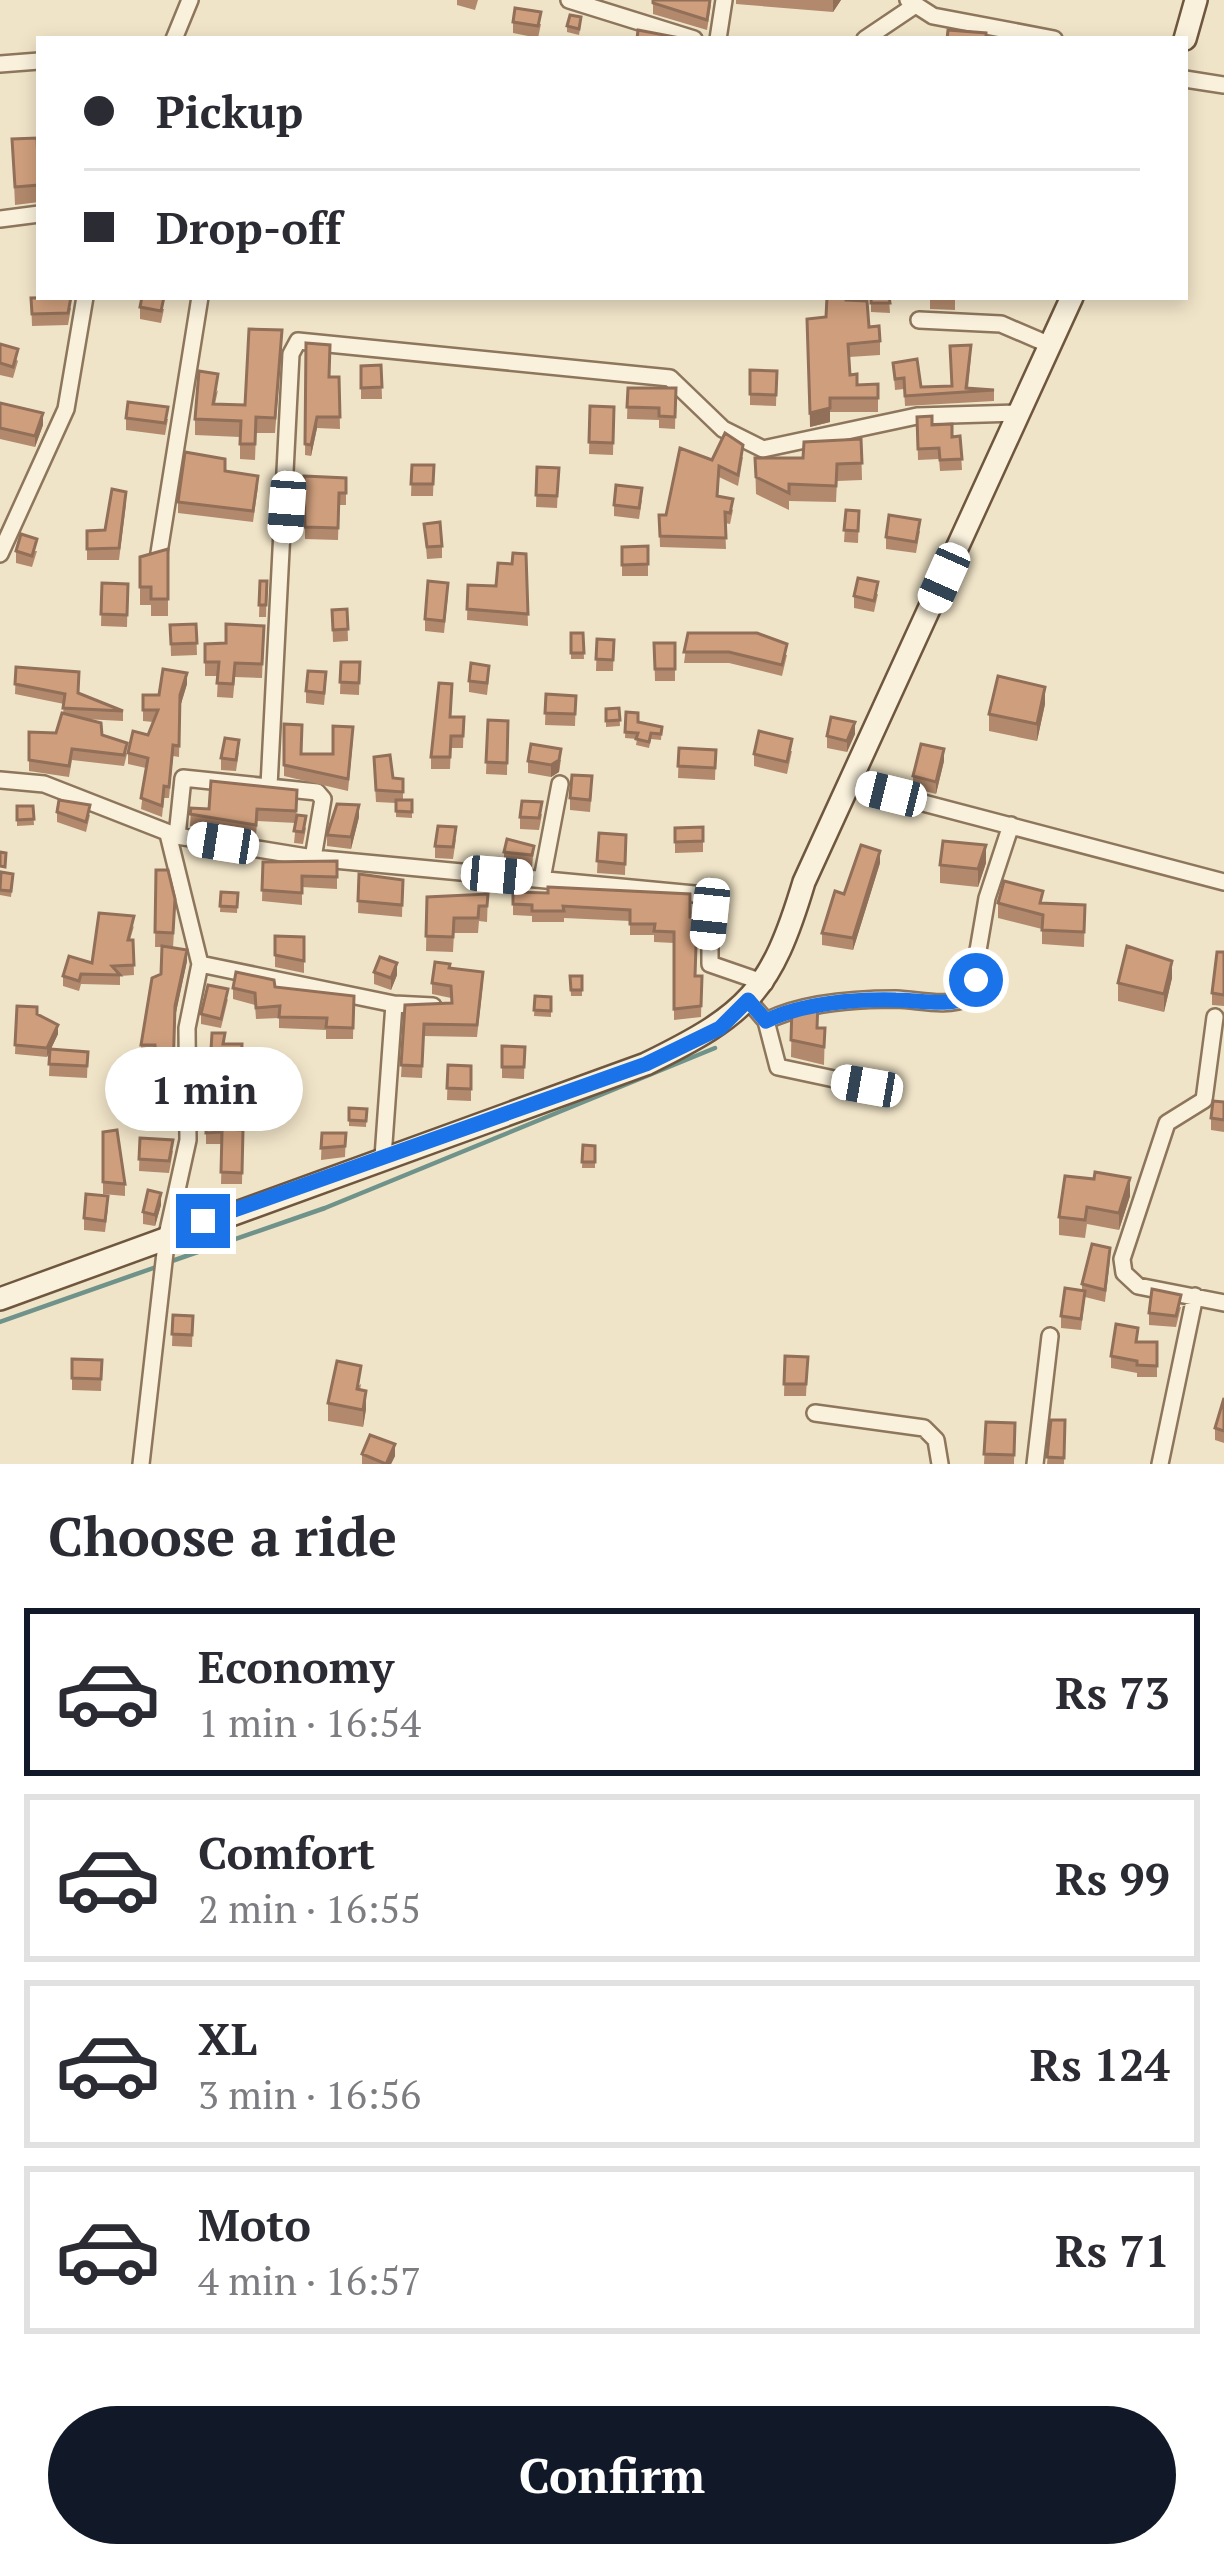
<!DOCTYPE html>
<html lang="en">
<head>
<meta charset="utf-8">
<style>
	body { margin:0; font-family:"PT Serif",serif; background:#f7f7f7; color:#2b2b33; height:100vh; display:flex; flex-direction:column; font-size:45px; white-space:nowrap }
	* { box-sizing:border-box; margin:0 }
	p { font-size:39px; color:#7c7c81 }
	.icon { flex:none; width:66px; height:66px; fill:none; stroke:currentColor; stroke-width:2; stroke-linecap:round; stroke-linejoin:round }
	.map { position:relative; height:1464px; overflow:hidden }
	.panel { display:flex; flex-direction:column; background:#fff; flex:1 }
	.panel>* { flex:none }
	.top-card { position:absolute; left:36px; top:36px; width:1152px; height:264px; border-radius:0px; box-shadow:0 6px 18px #0003; display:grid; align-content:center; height:264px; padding:0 48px; background:#fff }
	.end { position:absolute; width:54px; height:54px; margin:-27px; border:15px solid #1a73e8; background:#fff; box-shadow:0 0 0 6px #fff }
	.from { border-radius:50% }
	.bubble { position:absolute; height:84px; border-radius:42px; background:#fff; box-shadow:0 6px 18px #0003; font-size:39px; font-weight:800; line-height:84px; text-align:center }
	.car { position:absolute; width:36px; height:72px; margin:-36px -18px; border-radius:15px; box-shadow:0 0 9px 3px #0007; background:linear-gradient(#fff 24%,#345 0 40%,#fff 0 76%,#345 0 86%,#fff 0) }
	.top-card b { display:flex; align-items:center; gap:42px; height:114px; font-size:45px }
	.top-card b+b { border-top:3px solid #e1e1e2 }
	.top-card i { width:30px; height:30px; background:#2b2b33 }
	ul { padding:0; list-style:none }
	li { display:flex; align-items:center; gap:36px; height:168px; margin:0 24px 18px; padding:0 24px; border:6px solid #e1e1e2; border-radius:0px }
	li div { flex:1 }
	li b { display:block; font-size:45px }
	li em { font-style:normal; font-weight:800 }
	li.selected { border-color:#111827 }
	li>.icon { width:108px; height:108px; stroke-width:1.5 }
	h2 { padding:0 48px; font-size:54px; line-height:144px }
	.primary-button { display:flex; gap:24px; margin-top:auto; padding:24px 48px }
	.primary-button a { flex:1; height:138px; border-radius:72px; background:#111827; color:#fff; font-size:48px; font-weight:800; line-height:138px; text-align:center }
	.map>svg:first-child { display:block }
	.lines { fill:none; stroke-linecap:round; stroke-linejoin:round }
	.stream { stroke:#6f938a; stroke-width:4.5 }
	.street-casing { stroke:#8d765c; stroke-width:20 }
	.secondary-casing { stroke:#6f573f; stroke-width:26 }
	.street { stroke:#faf1dc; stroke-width:15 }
	.secondary { stroke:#faf1dc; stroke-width:21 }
	.wall { fill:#b2896c }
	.shaded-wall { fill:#916f58 }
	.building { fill:#cf9f7d; stroke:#916f58; stroke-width:3 }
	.route { stroke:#1a73e8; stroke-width:15 }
</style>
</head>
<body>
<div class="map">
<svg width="1224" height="1464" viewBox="0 0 1224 1464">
	<rect width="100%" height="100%" fill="#f0e4c8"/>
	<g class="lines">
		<!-- stream -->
		<path class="stream" d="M169 1262 325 1208 715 1048
			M0 1322 159 1266"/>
		<!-- street casing -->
		<g class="street-casing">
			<path id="street" d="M569 0 694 39
				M908 0 933 16 1054 39
				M174 39 190 0
				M718 39 724 0
				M865 39 914 6
				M0 64 39 61
				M1185 79 1224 85
				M0 219 39 214
				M919 320 1001 324 1050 345
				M0 554 66 409 85 297
				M158 559 200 297
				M0 780 44 784 177 836 313 858 705 895 710 903V964L765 983
				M851 784 1224 882
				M269 786 291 354 298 341 670 378 723 429 763 449 917 416 1018 413
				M177 836 183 778 317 792 323 799 313 858
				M542 879 560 784
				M200 964 394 1004 433 1006
				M748 1000 766 1021 778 1067 867 1086
				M1215 1017 1204 1100 1167 1123 1122 1259 1124 1273 1138 1286 1224 1303
				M766 1021C802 1003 856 999 896 999 922 1000 945 1008 970 997L987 898 1011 825
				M383 1157 394 1004
				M815 1413 924 1428 936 1440 940 1464
				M141 1464 167 1235 188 1140 187 1028 200 964 168 834
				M1035 1464 1050 1336
				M1160 1464 1195 1296"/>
		</g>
		<!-- secondary casing -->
		<g class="secondary-casing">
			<path id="secondary" d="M1185 39 1196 0
				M0 1299 646 1064C748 1014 771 992 804 882L1072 297"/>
		</g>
		<!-- street -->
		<use href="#street" class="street"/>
		<!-- secondary -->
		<use href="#secondary" class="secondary"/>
	</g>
	<!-- wall -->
	<path class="wall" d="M457 0H478L475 10 457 5Z
		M653 0 711 5 707 30 653 14Z
		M736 0H841L833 12 736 4Z
		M513 22 541 24 538 38 513 33Z
		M581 23 579 35 567 32V26Z
		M12 139 39 173V202L15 205Z
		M824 297H847L846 300 880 341V355L849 357 850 375 857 385 878 384V412H830V422L810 427 807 319 826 317 827 297Z
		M871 297H889L890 313 871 312Z
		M930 297H955V310L930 309Z
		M31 298 71 308 68 325 32 326Z
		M140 307 164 309 161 323 140 319Z
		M306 343 330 377H339L340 429 317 428 311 456 305 455Z
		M0 344 18 361 13 378 0 375Z
		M282 345 275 433H256L255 460 240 459V437L195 435V419L218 390 215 404 245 405Z
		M971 356 968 389 994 390V401L905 406 904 389 895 390 893 363 921 387 951 386Z
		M381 365 382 399H361V366Z
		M750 370 777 371 776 406 750 405Z
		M628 388H676L675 429 659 428V420L627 419Z
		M0 403 43 425 35 447 0 439Z
		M590 406 614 407 613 455 589 454Z
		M917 417 952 437 960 436 962 470 940 471 939 459 918 460Z
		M126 418 168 419 165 435 126 430Z
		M861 439 862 480 837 481 836 502 789 501V510L756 494 755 458H803Z
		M743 457 738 486 719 477 718 496 733 510 730 524 725 523 726 549 660 547 659 515H666L712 460Z
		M412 465H434L433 496H411Z
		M537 467 559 468 557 508 536 507Z
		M225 471 258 487 253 522 178 513V502Z
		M304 476 346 478V505H339L338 540 305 539Z
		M642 500 639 519 614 516V505Z
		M126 504 119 560H87V531L105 530Z
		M846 510 859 511 858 543 844 542Z
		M424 524 442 546V558L427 559Z
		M920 531 916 553 886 549V537Z
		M648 546V576H622V547Z
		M168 549V616H151V605H140V557Z
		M16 551H37L32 567 16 563Z
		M526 554 528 626 467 620 468 585 496 586 512 564Z
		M260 581H267L266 617H259Z
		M102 583 128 584 127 627 101 626Z
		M878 594 874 612 854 608V596Z
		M448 595 444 633 425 631V619Z
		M347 609 348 641 333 642 332 610Z
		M196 624 197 655 171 656 170 625Z
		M264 626 262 678 235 677 233 698 217 697 218 676H205V644L226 643Z
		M571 633H583L584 659H571Z
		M688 633 787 655 782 676 729 663H684Z
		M597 639 614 640 613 671H596Z
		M654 643H675V681H655Z
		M341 662H360L359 695 340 694Z
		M16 667 123 711V721L84 719 127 754 124 766 72 760 69 777 29 771V732L56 733 63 714 64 704 15 694Z
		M489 677 487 695 469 692V681Z
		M187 684 180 707 179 757 173 756 169 798H164L162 817 141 809 146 768 128 764V753L148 735 153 722 143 721V695H159Z
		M326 684 324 705 306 703V691Z
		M546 694 576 696 575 726 545 725Z
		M1045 704 1037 741 989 731V714Z
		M619 708 620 726 606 727V709Z
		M626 712 638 722 662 727 661 740 651 739 649 748 636 745 637 739 625 738Z
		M451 717H464L463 748H451L450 769H431V757Z
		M488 720 508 721 507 775 486 774Z
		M284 724 301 754H333L353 739 348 791 284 776Z
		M855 734 847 752 827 748V736Z
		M679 748 716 750 715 780 678 778Z
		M792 751 787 774 754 766V754Z
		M239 752 236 771 221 770V758Z
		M561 760 559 772 551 777 528 773V761Z
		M944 761 936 794 913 788V776Z
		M374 769 393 778 403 779V800H412V818L396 817V803L376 802Z
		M592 788 590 812 570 810V798Z
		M297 790 296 819 306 828 303 844 294 843 296 823 257 821 256 837 190 826 191 808 209 809Z
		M17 806H33L34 825 17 826Z
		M57 812 90 815 86 832 57 822Z
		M542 814 539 830 520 829V817Z
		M359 817 351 849 327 846V835Z
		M703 827V852L675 853V828Z
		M599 833 626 835 625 875 597 873Z
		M456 839 453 859 435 858V846Z
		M534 846 532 867 504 864V852Z
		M337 861V889L302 887V905L262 901 263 862Z
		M880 863 853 950 822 945V933L844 894Z
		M986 863 978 887 940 883V865Z
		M156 870 175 914 173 948 187 961 175 1017 173 1077H176V1119L138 1122V1111L162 1095 163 1083H157L155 1057 141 1056V1045L161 974 162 947H155Z
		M359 874 403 880 402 917 358 913Z
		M0 878 13 880 11 897 0 895Z
		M221 892 238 893 237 913 220 912Z
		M513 892 690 917 695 976H702L701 1017 674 1020V943L654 942V935H630V921L564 918V922H532V916L513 915Z
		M488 894 487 922 479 921 478 933H454L453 952 426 951 427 897Z
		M998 903 1085 905 1084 947 1042 944V929L998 918Z
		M134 926 130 940H133L134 975 120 976V985L81 984 79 991 63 986V976L92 963Z
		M275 936 304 937V973L275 967Z
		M1224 952V1006L1212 1005V993Z
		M449 968 483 983 477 1037 424 1036 422 1078 401 1077 405 1005 451 1003V998L432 994V983Z
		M374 972 397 975 391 990 374 984Z
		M570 976H582V996H571Z
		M1172 978 1164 1012 1118 1001V983Z
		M275 987 354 996 353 1039H326V1030L279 1028V1018L256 1019 255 1005 233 999V988Z
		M535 996 551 997V1017L534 1016Z
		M228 999 221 1028 201 1024V1014Z
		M17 1006 37 1014 58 1034 51 1049 88 1052 87 1078 49 1076 50 1050 47 1057 15 1054Z
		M792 1006 818 1028H825L824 1065 791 1057Z
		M225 1044H242L241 1078H231L229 1129 243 1130 242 1184H221L222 1144H206V1133Z
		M502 1046 525 1047 524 1079 502 1078Z
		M448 1065 471 1066V1101L447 1100Z
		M1224 1102V1132L1211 1130V1118Z
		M349 1108 367 1109 366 1127 349 1126Z
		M103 1132 125 1184V1196L103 1194Z
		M322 1133H346L345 1157 321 1160Z
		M140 1138 173 1151 169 1173 139 1171Z
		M583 1145 595 1146V1168H582Z
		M1065 1176 1130 1196 1119 1230 1087 1224 1085 1238 1059 1235V1217Z
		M161 1205 155 1226 143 1224V1212Z
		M108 1208 105 1232 84 1230V1218Z
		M1110 1260 1105 1302 1085 1297 1081 1330 1061 1328V1316L1082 1290V1284Z
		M1181 1307 1176 1327 1149 1325V1313Z
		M173 1315 193 1316 192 1347 172 1346Z
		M1138 1342H1157V1377H1137V1373L1111 1368V1356Z
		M785 1356 808 1357 806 1396H784Z
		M72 1359 102 1360 101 1391 72 1390Z
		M361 1384 360 1390 366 1409 363 1427 328 1421V1403Z
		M1224 1398V1443L1215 1440V1428Z
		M1051 1420H1065L1064 1464H1047Z
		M986 1422 1015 1423 1014 1464H984Z
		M362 1454 395 1456 391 1464H362Z"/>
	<!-- shaded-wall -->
	<path class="shaded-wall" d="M833 0H841L833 12Z
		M830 408V422L810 427V413Z
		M43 413V425L35 447V436Z
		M317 417V428L311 456V445Z
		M187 673V684L180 707 179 757 180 695Z
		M1045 687V704L1037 741V724Z
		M855 722V734L847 752V741Z
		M561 749 559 772 551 777V765Z
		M944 749V761L936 794V782Z
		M359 805V817L351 849V837Z
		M986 845V863L978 887V869Z
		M880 851V863L853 950V938Z
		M187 950V961L175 1017 173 1084 175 1006Z
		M1172 961V978L1164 1012V994Z
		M397 963V975L391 990V978Z
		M58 1025V1034L47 1057V1048Z
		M1130 1178V1196L1119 1230V1213Z
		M161 1193V1205L155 1226V1215Z
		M366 1391V1409L363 1427V1410Z
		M395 1444V1456L391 1464H386Z"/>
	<!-- building -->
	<path class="building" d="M653 0H710L707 20 653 3Z
		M515 8 541 12 538 26 513 22Z
		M570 15 581 17 579 29 567 26Z
		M638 30 685 39H637Z
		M948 30 986 33V39H947Z
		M37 138 39 185 15 187 12 139Z
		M71 297 68 313 32 314 31 298Z
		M142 297H164L161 311 140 307Z
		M827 297H846V300L867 301 869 327 879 326 880 341 848 344 850 375 857 374V385L878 384V398H830V408L810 413 807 319 826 317Z
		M871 297H889L890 303H871Z
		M249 329 282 330 275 418 256 417 255 444H240L241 421 195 419 199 371 218 374 213 404 245 405Z
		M306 343 330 345 329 377H339L340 417H317L311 445 305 444Z
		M0 344 18 349 13 367 0 363Z
		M971 345 966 388 994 390 905 396 904 378 895 379 893 363 917 359 921 387 952 386 950 346Z
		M381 365 382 387 361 388V366Z
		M750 370 777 371 776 395 750 394Z
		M628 388H676L675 417 659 416V408L627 407Z
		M128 402 168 407 165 423 126 418Z
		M0 403 43 413 35 436 0 428Z
		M590 406 614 407 613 443 589 442Z
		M932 416V425L952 424V437L960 436 962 459 940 460 939 448 918 449 917 417Z
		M725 433 743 445 738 475 719 466 717 496 733 499 730 513 725 512 726 538 660 536 659 515H666L680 448 712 460Z
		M861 439 862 463 837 464 836 486 789 484V493L756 477 755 458H803L804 442Z
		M185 452 225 459V471L258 476 253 511 178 502Z
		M412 465H434L433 484H411Z
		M537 467 559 468 557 496 536 495Z
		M304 476 346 478V493H339L338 528 305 527Z
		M616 485 642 488 639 508 614 505Z
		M112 489 126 492 119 548 87 549V531L105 530Z
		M846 510 859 511 858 531 844 530Z
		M889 515 920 520 916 542 886 537Z
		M440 522 442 546 427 547 424 524Z
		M21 534 37 539 32 556 16 551Z
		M648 546V564L622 565V547Z
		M168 549V599H151V587H140V557Z
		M513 553 526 554 528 614 467 609 468 585 496 586 498 563 512 564Z
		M858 578 878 582 874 601 854 596Z
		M260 581H267L266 605H259Z
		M428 581 448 583 444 621 425 619Z
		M102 583 128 584 127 615 101 614Z
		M347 609 348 629 333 630 332 610Z
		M196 624 197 643 171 644 170 625Z
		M226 624 264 626 262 664 235 663 233 684 217 683 219 662H205V644L226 643Z
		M571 633H583L584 653H571Z
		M688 633H757L787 644 782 665 729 652H684Z
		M597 639 614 640 613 660 596 659Z
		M654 643H675V669H655Z
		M341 662H360L359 683 340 682Z
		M471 663 489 666 487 683 469 681Z
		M16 667 79 672 78 693 123 711 63 708 65 694 15 684Z
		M163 669 187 673 180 695 179 746 173 745 169 787 164 786 162 806 141 798 148 758 128 753 133 731 148 735 158 710H143V695H159Z
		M308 671 326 672 324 693 306 691Z
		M998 676 1045 687 1037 724 989 714Z
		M439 683 452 684 450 717H464L463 736H451L450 757H431Z
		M546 694 576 696 575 714 545 713Z
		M619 708 620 720 606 721V709Z
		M626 712 638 713V722L662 727 661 734 651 733 649 742 636 739 638 733 625 732Z
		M62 713 101 723 102 735 127 743 124 755 72 749 69 766 29 760V732L56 733Z
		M831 717 855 722 847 741 827 736Z
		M488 720 508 721 507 763 486 762Z
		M284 724 302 725 301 754H333V726L353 727 348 779 284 765Z
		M759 731 792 739 787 762 754 754Z
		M225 738 239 740 236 760 221 758Z
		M531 744 561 749 559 760 551 765 528 761Z
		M921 744 944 749 936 782 913 776Z
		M679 748 716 750 715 768 678 766Z
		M390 755 393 778 403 779V792L376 790 374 757Z
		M572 775 592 776 590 800 570 798Z
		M211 781 297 790 296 811 257 809 256 825 190 814 191 808 209 809Z
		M59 800 90 805 86 822 57 812Z
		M396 800H412V812L396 811Z
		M522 801 542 802 539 818 520 817Z
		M337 804 359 805 351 837 327 835Z
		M17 806H33L34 819 17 820Z
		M297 815 306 816 303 832 294 831Z
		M438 826 456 827 453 847 435 846Z
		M703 827V841L675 842V828Z
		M599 833 626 835 625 864 597 861Z
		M507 839 534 846 532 855 504 852Z
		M943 841 986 845 978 869 940 865Z
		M861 845 880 851 853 938 822 933 835 891 844 894Z
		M0 852 6 853 5 867 0 866Z
		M337 861V877L302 876V893L262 890 263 862Z
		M156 870H168L175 899 173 933 155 932Z
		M1 872 13 874 11 891 0 890Z
		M359 874 403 880 402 905 358 901Z
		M1004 881 1043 891 1040 903 1085 905 1084 932 1042 930 1043 915 998 903Z
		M548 887 690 894V917H697L695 976H702L701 1006 674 1009V932L654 931 655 924H630V910L563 906 564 911H532V905L513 904V892L548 893Z
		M221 892 238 893 237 907 220 906Z
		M488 894 487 906H479L478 918H454L453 937 426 936 427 897Z
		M99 913 134 916 128 940H133L134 965 112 966 120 975 81 974 79 981 63 976 69 956 92 963Z
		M275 936 304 937V961L275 955Z
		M162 946 187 950 175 1006 173 1073 157 1071 155 1045H141L152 978 161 974Z
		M1127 946 1172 961 1164 994 1118 983Z
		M1217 952H1224V995L1212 993Z
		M380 957 397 963 391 978 374 972Z
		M435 962 450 964 449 968 483 972 477 1025 424 1024 422 1066 401 1065 405 1005 452 1003 451 986 432 983Z
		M236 972 274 980 275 987 354 996 353 1028 326 1027 327 1018 279 1017 280 1006 256 1008 255 993 233 988Z
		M570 976H582V990H571Z
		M208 985 228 989 221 1019 201 1014Z
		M535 996 551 997V1011L534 1010Z
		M818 1001 817 1028H825L824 1047 791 1040 792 1006Z
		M17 1006 37 1007V1014L58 1025 47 1048 15 1045Z
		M212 1033H225L223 1044H242L241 1066H231L229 1129 243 1130 242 1173 221 1172 222 1132 206 1133Z
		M502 1046 525 1047 524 1067H502Z
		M50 1049 88 1052 87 1066 49 1064Z
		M448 1065 471 1066V1089L447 1088Z
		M163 1077H176V1107L138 1111 139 1093 162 1095Z
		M1213 1101 1224 1102V1120L1211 1118Z
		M349 1108 367 1109 366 1121 349 1120Z
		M117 1130 125 1184 103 1182V1132Z
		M322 1133H346L345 1146 321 1148Z
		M140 1138 173 1140 169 1161 139 1159Z
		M583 1145 595 1146V1162H582Z
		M1095 1172 1130 1178 1119 1213 1087 1207 1085 1220 1059 1217 1065 1176 1094 1179Z
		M148 1190 161 1193 155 1215 143 1212Z
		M86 1194 108 1196 105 1221 84 1218Z
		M1092 1244 1110 1248 1105 1290 1082 1284Z
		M1065 1288 1085 1291 1081 1319 1061 1316Z
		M1152 1289 1181 1295 1176 1316 1149 1313Z
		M173 1315 193 1316 192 1335 172 1334Z
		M1116 1324 1138 1328 1136 1342H1157V1366L1137 1365V1361L1111 1356Z
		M785 1356 808 1357 806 1384H784Z
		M72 1359 102 1360 101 1379 72 1378Z
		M337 1361 361 1366 357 1389 366 1391 363 1410 328 1403Z
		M1224 1398V1431L1215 1428Z
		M1051 1420H1065L1064 1458 1047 1457Z
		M986 1422 1015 1423 1014 1455 984 1454Z
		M370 1435 395 1444 386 1464 362 1454Z"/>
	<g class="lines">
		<!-- route -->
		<path class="route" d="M203 1221 646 1064 720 1028 748 1000 766 1021C802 1003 856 999 896 1000 922 1000 945 1007 970 997L976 980"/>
	</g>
</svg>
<i class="end from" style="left:976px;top:980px"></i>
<i class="end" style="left:203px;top:1221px"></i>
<div class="bubble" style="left:105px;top:1047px;width:198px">1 min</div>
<i class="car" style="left:287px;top:507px;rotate:184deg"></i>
<i class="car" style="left:944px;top:578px;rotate:204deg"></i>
<i class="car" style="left:891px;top:794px;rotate:284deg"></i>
<i class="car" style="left:223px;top:843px;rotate:279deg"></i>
<i class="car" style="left:497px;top:875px;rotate:95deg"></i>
<i class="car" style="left:710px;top:914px;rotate:186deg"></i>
<i class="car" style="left:867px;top:1086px;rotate:280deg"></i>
<div class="top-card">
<b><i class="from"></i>Pickup</b>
<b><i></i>Drop-off</b>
</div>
</div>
<section class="panel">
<h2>Choose a ride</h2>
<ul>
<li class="selected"><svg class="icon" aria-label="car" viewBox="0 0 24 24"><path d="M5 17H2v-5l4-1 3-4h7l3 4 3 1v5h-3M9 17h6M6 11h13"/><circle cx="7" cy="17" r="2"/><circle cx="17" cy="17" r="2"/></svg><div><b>Economy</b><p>1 min · 16:54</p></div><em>Rs 73</em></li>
<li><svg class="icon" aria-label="car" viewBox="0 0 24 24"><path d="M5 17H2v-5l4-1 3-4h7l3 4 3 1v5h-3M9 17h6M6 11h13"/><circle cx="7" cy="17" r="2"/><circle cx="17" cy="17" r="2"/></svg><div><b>Comfort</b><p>2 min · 16:55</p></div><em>Rs 99</em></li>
<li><svg class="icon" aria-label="car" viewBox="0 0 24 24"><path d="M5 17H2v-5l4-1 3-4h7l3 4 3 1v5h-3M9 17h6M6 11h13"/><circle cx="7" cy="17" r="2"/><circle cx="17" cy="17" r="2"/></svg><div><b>XL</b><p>3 min · 16:56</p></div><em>Rs 124</em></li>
<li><svg class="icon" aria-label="car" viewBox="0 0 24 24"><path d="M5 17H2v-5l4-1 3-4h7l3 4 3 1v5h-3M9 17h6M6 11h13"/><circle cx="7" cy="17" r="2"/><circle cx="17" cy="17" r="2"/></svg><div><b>Moto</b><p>4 min · 16:57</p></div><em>Rs 71</em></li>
</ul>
<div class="primary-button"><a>Confirm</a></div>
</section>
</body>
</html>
